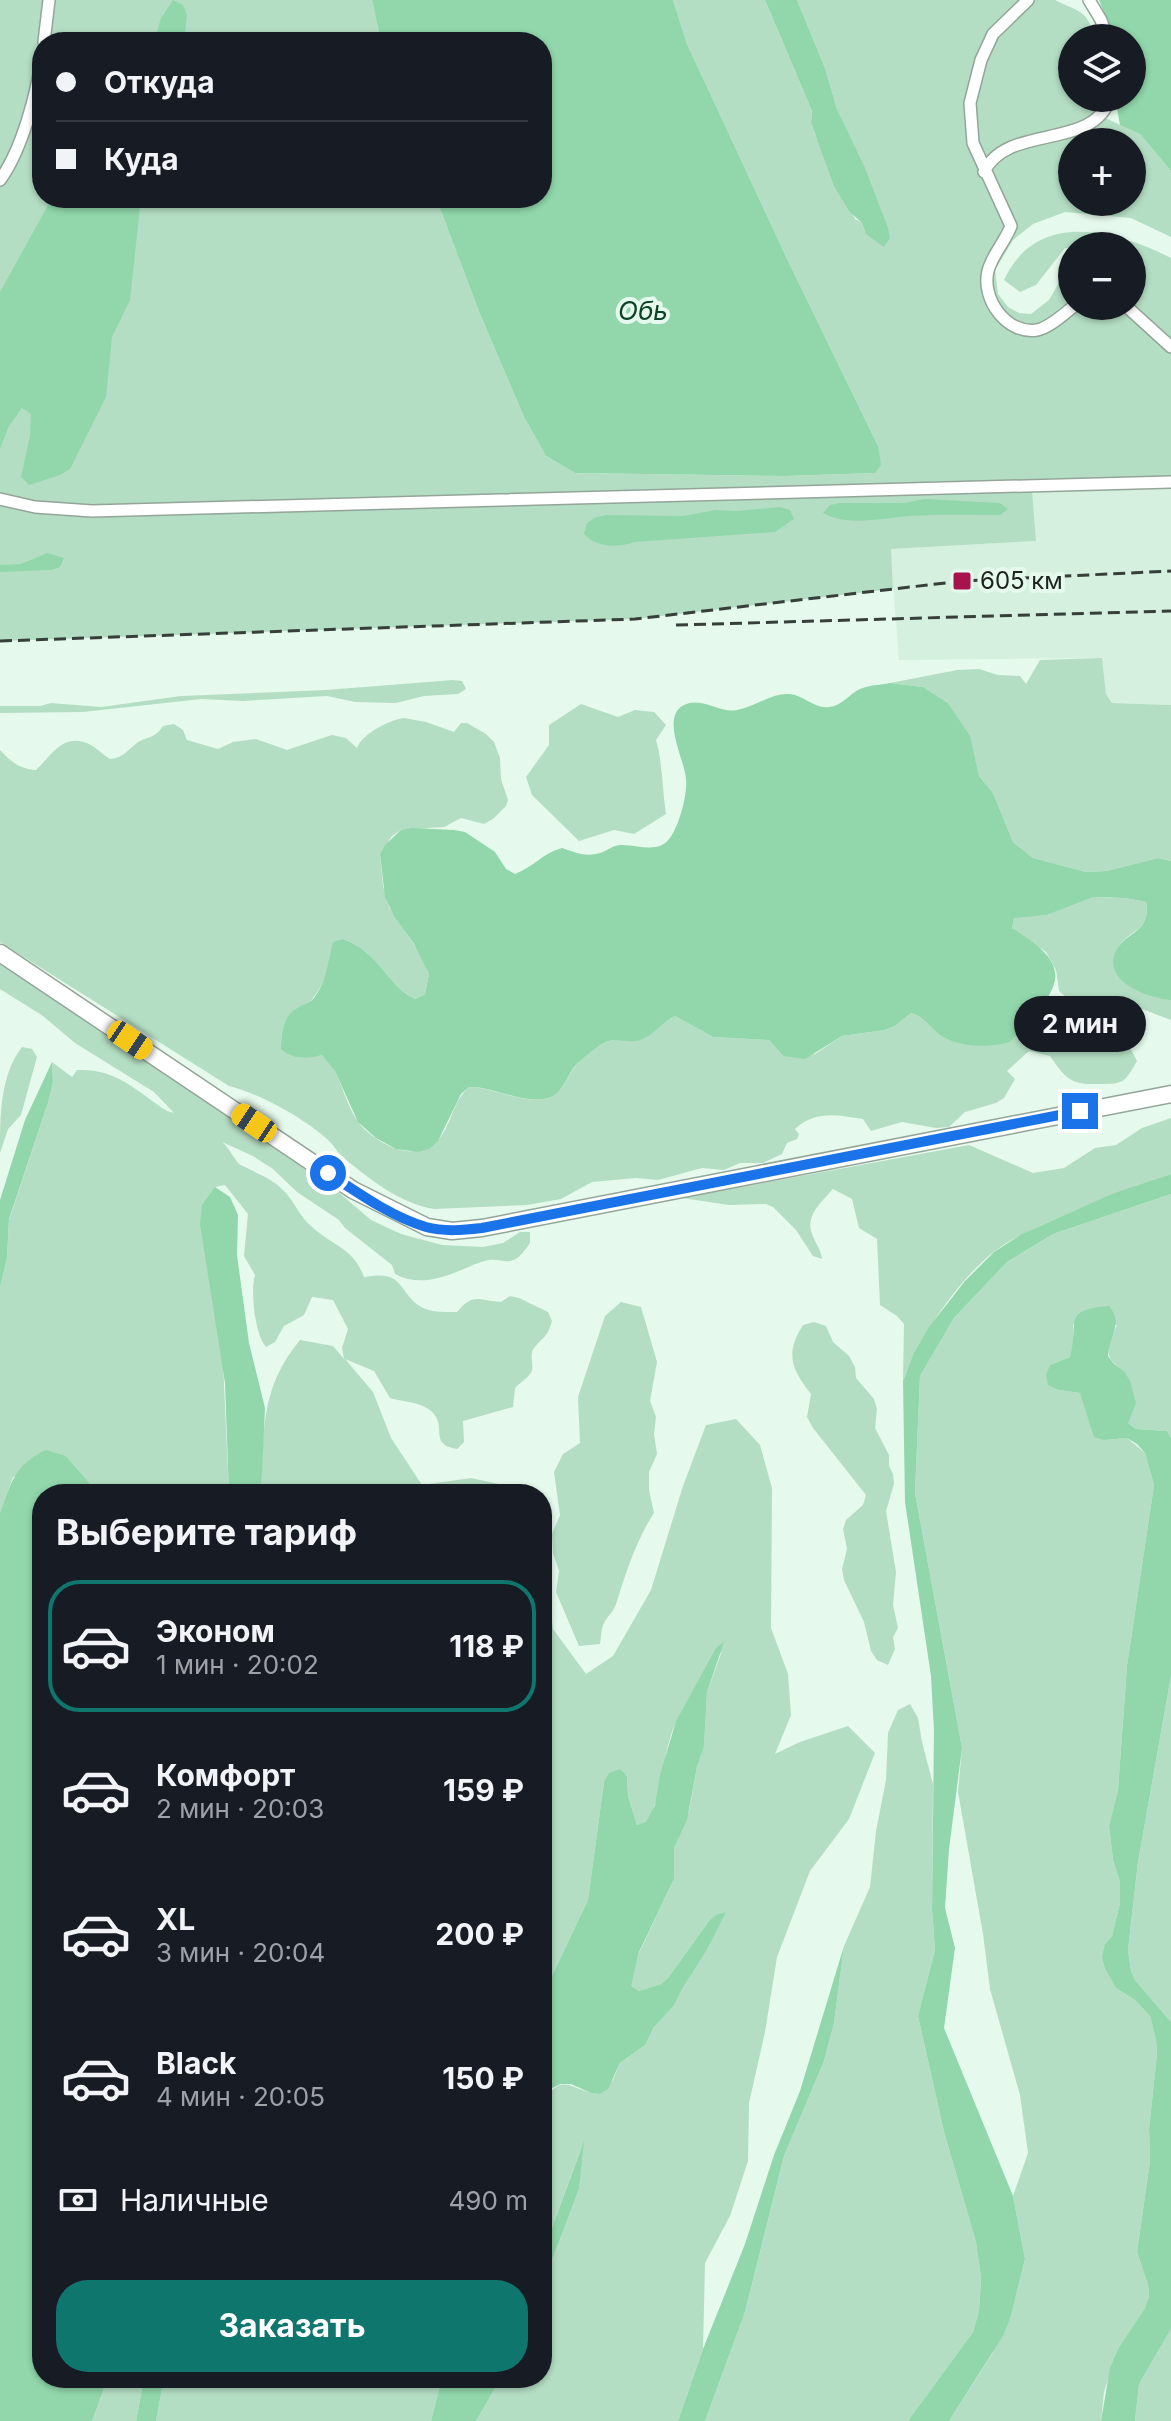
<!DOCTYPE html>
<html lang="ru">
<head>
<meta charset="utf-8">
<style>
	body { margin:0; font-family:Inter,sans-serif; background:#242831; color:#f1f3f6; height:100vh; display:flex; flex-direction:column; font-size:30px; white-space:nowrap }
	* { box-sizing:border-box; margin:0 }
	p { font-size:26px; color:#9ea1a6 }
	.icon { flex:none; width:44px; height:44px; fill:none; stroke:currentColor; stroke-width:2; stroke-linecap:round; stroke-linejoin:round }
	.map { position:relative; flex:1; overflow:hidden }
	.drawer { position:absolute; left:32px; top:1484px; width:520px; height:904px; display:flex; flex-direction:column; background:#171b24; border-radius:32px; box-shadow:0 2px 6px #0004 }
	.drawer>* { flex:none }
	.guide { position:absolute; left:32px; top:32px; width:520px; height:176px; border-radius:32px; box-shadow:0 2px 6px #0004; display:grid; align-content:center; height:176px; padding:0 24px; background:#171b24 }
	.tools { position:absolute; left:1058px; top:24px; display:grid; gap:16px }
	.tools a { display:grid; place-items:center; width:88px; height:88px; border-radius:50%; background:#171b24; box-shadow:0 2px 6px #0004; font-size:40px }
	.end { position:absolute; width:36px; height:36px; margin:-18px; border:10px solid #1a73e8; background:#fff; box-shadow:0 0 0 4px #fff }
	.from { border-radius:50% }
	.bubble { position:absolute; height:56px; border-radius:28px; background:#171b24; box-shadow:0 2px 6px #0004; font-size:26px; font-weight:700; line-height:56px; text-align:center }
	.car { position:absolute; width:24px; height:48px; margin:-24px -12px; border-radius:10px; box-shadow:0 0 6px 2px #0007; background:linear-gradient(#f5c518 24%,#345 0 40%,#f5c518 0 76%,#345 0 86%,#f5c518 0) }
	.guide b { display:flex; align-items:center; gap:28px; height:76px; font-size:30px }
	.guide b+b { border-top:2px solid #363941 }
	.guide i { width:20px; height:20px; background:#f1f3f6 }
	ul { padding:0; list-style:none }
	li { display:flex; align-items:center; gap:24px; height:132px; margin:0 16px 12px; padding:0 8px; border:4px solid transparent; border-radius:32px }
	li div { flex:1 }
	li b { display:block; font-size:30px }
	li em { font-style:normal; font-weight:700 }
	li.current { border-color:#0f766e }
	li>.icon { width:72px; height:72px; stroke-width:1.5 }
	h2 { padding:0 24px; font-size:36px; line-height:96px }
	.pay { display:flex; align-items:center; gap:20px; height:88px; padding:0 24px; font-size:30px }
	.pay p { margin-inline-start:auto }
	.button { display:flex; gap:16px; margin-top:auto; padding:16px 24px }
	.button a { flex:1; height:92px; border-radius:32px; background:#0f766e; color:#fff; font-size:32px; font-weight:700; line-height:92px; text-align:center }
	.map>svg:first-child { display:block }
	.built { fill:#d5f0de }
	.green { fill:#b4dec3; fill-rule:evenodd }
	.water { fill:#91d7ab }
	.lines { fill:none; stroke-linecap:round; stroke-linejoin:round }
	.street-casing { stroke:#93a598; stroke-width:14 }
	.secondary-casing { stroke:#93a598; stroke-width:19 }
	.street { stroke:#fff; stroke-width:11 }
	.secondary { stroke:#fff; stroke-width:16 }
	.rail { stroke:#363f3a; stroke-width:3; stroke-dasharray:12 6; stroke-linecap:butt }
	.route { stroke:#1a73e8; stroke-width:10 }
	.poi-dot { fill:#a7144d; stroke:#e5f9ec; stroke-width:3 }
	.labels { text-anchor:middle; stroke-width:8; stroke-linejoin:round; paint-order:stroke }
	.poi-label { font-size:24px; fill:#1d2420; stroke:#e5f9ec; text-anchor:start }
	.water-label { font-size:26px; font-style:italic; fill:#0d4428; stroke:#e5f9ec }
</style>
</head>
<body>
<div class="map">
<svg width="1171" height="2421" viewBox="0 0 1171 2421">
	<rect width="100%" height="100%" fill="#e5f9ec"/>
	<!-- built -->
	<path class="built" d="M1171 481V705L1112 703 1106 694 1102 658 899 660 890 549 1036 541 1032 488Z"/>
	<!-- green -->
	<path class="green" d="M0 0H372L381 42H42V198H436L480 314 524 417 546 456 575 473 785 476 875 473 878 446 789 263 687 44 673 0H765L812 111 811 123 815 135 855 219 862 223 866 234 872 189 837 109 825 68 797 0H1055C1077 11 1089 10 1094 38H1072V98H1096V107L1101 116 1140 134 1171 171V237L1131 218 1065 212 1033 224 1013 240 995 270 998 294 1008 307 1019 313 1031 314 1049 300 1072 260V306H1132V246H1072V248H1065L1036 285 1020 292 1004 280C1037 209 1115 230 1171 258V481L1032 489 1036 541 891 549 893 589 635 619 0 641ZM1072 142H1132V153L1144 164 1136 189 1132 188V202H1072Z
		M1102 658 1106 694 1112 703 1171 705V861L1158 858 1106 871 1086 872 1033 858 1013 842 993 793 979 776 969 736 948 703 923 687 890 683 957 670 979 669 998 675 1020 676 1026 684 1040 660Z
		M453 680 462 681 466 689 458 694 424 696 396 703 355 702 327 696 243 701 201 699 83 712 0 713V706H40L51 703 101 707 181 696 326 690Z
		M581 704 618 717 635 710 654 712 666 725 656 740C663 764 662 789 666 814L634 834 614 830 579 841 532 795 526 777 549 745V725Z
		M404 718 426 722 454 732 461 723H467L486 734 494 742 500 758 501 779 508 800 506 806 493 819 484 824 461 818 444 827 401 830 392 836 380 854 383 886 389 907 420 954 429 974 425 994 415 999C385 984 379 951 343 939L333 943C329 961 326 983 313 998 309 1004 303 1005 297 1008 283 1015 281 1034 281 1048L300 1058 322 1055 330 1062C342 1081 346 1106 359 1123 377 1145 417 1165 439 1139 452 1123 453 1101 469 1087 494 1087 524 1105 548 1098 565 1094 567 1072 579 1062 585 1057 602 1042 609 1041 622 1037 628 1044 645 1037 656 1032 664 1021 675 1016L713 1037 769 1040 783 1056 815 1054 842 1036 885 1030 895 1026 911 1013C924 1017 926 1023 936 1032 956 1049 986 1045 1010 1041L1043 1004 1036 1029C1053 1027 1053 1034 1066 1038 1076 1041 1094 1036 1105 1036L1112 1027 1127 1042 1137 1061C1124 1084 1123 1084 1097 1084 1071 1085 1065 1078 1050 1056L1029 1051 1007 1071 1015 1079 1004 1098 996 1103 965 1112 949 1127 936 1128 902 1122 871 1131 863 1119C836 1115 816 1110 795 1129L799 1134 797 1139 787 1143 782 1154 763 1163H740L724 1170 702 1168 658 1180 636 1178 592 1182 561 1199 527 1205 434 1209C399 1203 369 1179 343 1157 337 1152 333 1144 327 1139 302 1117 260 1094 229 1086L0 942V750C11 762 20 769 36 770 52 755 63 732 89 744 97 748 103 755 110 759 125 758 128 748 140 741 151 736 156 737 163 726L174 724 183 730 187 740 218 749 233 742 256 739 287 750 332 735 346 738 357 748C362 734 389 720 404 718Z
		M1094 897 1125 898 1146 902C1151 931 1132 928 1119 946 1116 951 1115 961 1114 967 1126 988 1147 998 1171 1000V1020L1142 1009 1098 1011 1067 998 1059 991 1056 970 1046 952 1012 928 1014 917 1047 915Z
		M0 964 330 1185 371 1220 401 1234 442 1245 483 1247 503 1243 520 1232H530V1243C509 1275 504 1253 481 1262 454 1272 425 1290 395 1274L392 1265 345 1228 339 1220 297 1192 273 1169 253 1156 222 1142C230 1148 235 1162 241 1165 256 1173 272 1178 284 1191 295 1202 299 1216 311 1226 331 1245 354 1248 364 1277 403 1270 396 1287 418 1305 429 1313 444 1312 457 1312 474 1292 479 1301 501 1302L510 1296 519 1298 548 1312 552 1321C547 1338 544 1336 534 1348 528 1357 536 1366 530 1374 527 1379 519 1383 515 1388L513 1407 463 1421 464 1442 457 1449C429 1444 446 1429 434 1414 425 1402 403 1402 390 1398L374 1371 345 1359 373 1392 391 1438 422 1485 471 1478 535 1492V1494H261C264 1434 259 1389 300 1340L333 1346 344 1359 342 1348 348 1329 333 1300 312 1297 304 1315 284 1326 275 1342 266 1347C255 1335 250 1291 255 1275L244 1256 248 1214 225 1185 215 1187 229 1494H99L66 1456 13 1477 0 1513V1288L7 1258 9 1220 48 1103 53 1082 52 1062 72 1077 77 1070C117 1068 136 1091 167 1111L174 1113 154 1092 75 1043 43 1016 0 989Z
		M22 1047 32 1049 37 1057 21 1115 8 1129 0 1153C0 1117 0 1075 22 1047Z
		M1171 1118V1174C1131 1188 1094 1202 1056 1219 1035 1228 1013 1237 995 1251 958 1279 919 1338 903 1381L904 1324 897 1316 880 1305 877 1239 859 1228 852 1199 833 1189C822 1202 805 1215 812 1234 815 1243 821 1249 822 1259L813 1256 796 1230 773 1207 766 1204 729 1205 682 1198 969 1145 1033 1173 1064 1168 1095 1148 1116 1145 1142 1128Z
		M1171 1194V1438L1167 1431 1136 1429 1128 1423 1124 1371C1101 1356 1108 1347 1117 1325L1073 1324V1347L1070 1357 1050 1365 1059 1390 1080 1393 1104 1440 1127 1438 1145 1453 1154 1485 1127 1666 1118 1790 1109 1826 1113 1860 1120 1882V1903L1112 1936 1105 1944 1116 1988 1135 2000 1150 2016 1156 2040 1157 2054 1149 2129 1150 2161 1137 2252 1148 2285 1149 2296 1145 2308 1119 2347 1104 2392 1101 2421H949L992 2354 1011 2316 1025 2259 1013 2196 1028 2153 1020 2095 990 1989 983 1934 958 1792 962 1748 915 1493 920 1376 954 1318 1007 1262 1053 1234Z
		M621 1302 641 1307 657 1362 650 1401 656 1417 654 1434 657 1454 649 1472V1490L654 1513C636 1540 626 1573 616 1604 614 1612 606 1617 603 1625 601 1631 601 1638 600 1644L579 1646 556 1592 559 1571 553 1553 552 1534 560 1515 554 1472 563 1454 580 1443 578 1397 605 1316Z
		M814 1322 826 1326 833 1342 849 1356 855 1367 856 1378 874 1399 877 1409 875 1428 889 1455V1466L893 1474 894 1484 886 1511 896 1572 893 1605 898 1628 893 1637 895 1649 888 1665 877 1660 871 1651 864 1622 844 1580 842 1569 847 1549 843 1529 846 1520 863 1505 866 1495 813 1428 807 1417 811 1394C791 1369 785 1353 803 1325Z
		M736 1419 760 1445 772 1488 771 1628 788 1674 791 1715 775 1754 800 1742 848 1726 875 1753 849 1819 810 1871 777 1957 765 2032 749 2103 748 2161 730 2216 705 2263 703 2349 678 2421H476L501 2378H542V2287L579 2189 582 2146 542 2255V2104C563 2069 569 2091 600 2094L613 2080 620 2063 645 2045 654 2027 708 1948 725 1913 709 1921 668 1978 661 1984 639 1991 630 1986 639 1953 674 1879V1848L689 1811 697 1767 704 1747 707 1692 722 1651C708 1674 689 1696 677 1720 661 1752 665 1793 646 1823L637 1825 628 1796 627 1775 604 1782 588 1900 542 1997V1548L553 1629 586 1674 613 1656 651 1590 683 1486 706 1425Z
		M1171 1676V2022L1135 1980 1131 1971 1128 1950 1138 1862Z
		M910 1704 918 1718 922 1742 933 1784 932 1909 935 1950 918 2016 944 2132 976 2242 981 2278 979 2311 973 2332 908 2421H705L745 2312 784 2156 824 2061 834 2023 844 1946 870 1887 876 1831 886 1780 888 1733 898 1710Z
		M1171 2329V2421H1135L1139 2384Z
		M108 2378H144L136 2421H92Z
		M164 2378H442L431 2421H156Z"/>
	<!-- water -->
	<path class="water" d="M173 0 183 5 187 15 184 42H154L161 18Z
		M372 0H673L687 44 789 263 878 446 881 465 875 473 785 476 575 473 546 456 524 417 480 314 436 198H542V42H381Z
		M765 0H797L825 68 837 109 865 168 888 228 890 238 884 247 866 234 862 223 849 211 834 186 811 123 812 111Z
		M1099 0H1171V171L1140 134 1120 125 1116 103 1119 98H1132V38H1114Z
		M52 198H141L130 300 112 337 106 397 70 469 60 475 29 485 21 477 30 436 31 414 22 408 9 426 0 448V292Z
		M925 499 1000 503 1008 509 1000 515C970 515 940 514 910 516 883 518 847 527 823 513L830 505 840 503H904Z
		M780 507 790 510 794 519 775 532 635 542C618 548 597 548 584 534L587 523 596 517 606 515 683 516 715 510 737 511Z
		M47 553 64 558 60 567 51 570 0 572V565L21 564Z
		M890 683 923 687 948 703 970 736 979 776 993 793 1013 842 1033 858 1086 872 1106 871 1158 858 1171 861V1000C1150 999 1103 982 1115 953 1124 931 1152 934 1146 902L1125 898 1094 897 1047 915 1014 918 1012 928C1084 971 1054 992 1010 1042 988 1048 954 1048 936 1032 926 1023 924 1017 911 1013L895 1026 885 1030 842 1036 805 1059 783 1056 769 1040 713 1037 675 1016C662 1022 653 1036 640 1040 629 1044 619 1038 609 1041 602 1042 585 1057 579 1062 567 1071 565 1094 548 1098 523 1105 494 1086 469 1087L461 1094 438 1141 429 1149 418 1152 396 1149 376 1138 358 1122 335 1071 322 1055C306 1059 294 1060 281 1049 281 1034 283 1015 297 1008 303 1004 309 1004 314 998 326 983 328 961 333 942L343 939C380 952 385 984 415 999L425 994 429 974 414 944 394 916 385 897 380 854 385 845 401 830 412 828 454 830 465 832 495 852 506 869 515 874C532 868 543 853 562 848 577 853 587 858 603 852 609 849 613 846 620 845 633 844 649 851 662 845 677 839 688 794 686 779 685 760 660 717 684 705 702 696 720 714 737 710 755 707 771 693 789 694 804 695 814 709 829 707 842 706 849 694 860 689 869 685 881 685 890 683Z
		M52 1062 53 1082 48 1103 9 1219 7 1258 0 1288V1200L25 1120Z
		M1171 1174V1194L1053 1234 1007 1262 954 1318 920 1376 915 1493 962 1748 949 1849 945 1908 955 1948 944 2028 1013 2196 1025 2259 1011 2316 1003 2336 949 2421H908L973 2332 979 2311 981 2278 976 2242 944 2132 918 2016 935 1950 932 1909 934 1731 931 1676 905 1502 903 1381 914 1353 929 1327 965 1281 994 1252 1022 1234 1112 1194Z
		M215 1187 230 1197 238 1215 237 1255 249 1343 265 1408 261 1494H229L225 1383 200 1224 202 1205Z
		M1109 1306C1124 1324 1109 1336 1108 1356L1114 1364 1124 1371 1130 1381 1136 1403 1128 1423 1136 1429 1167 1431 1171 1438V1676L1138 1862 1128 1950 1131 1971 1135 1980 1171 2022V2329L1139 2384 1135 2421H1101L1110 2368 1119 2347 1145 2308 1149 2296 1148 2285 1137 2252 1150 2161 1149 2129 1157 2054 1156 2040 1150 2016 1135 2000 1116 1988 1105 1968 1102 1957 1105 1944 1112 1936 1120 1903V1882L1113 1860 1109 1826 1118 1790 1127 1666 1154 1485 1145 1453 1137 1444 1127 1438 1104 1440 1094 1437 1080 1393 1059 1390 1048 1385 1046 1375 1050 1365 1070 1357C1080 1323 1060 1310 1109 1306Z
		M46 1450 66 1456 99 1494H42V2378H108L92 2421H0V1513C11 1483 15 1464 46 1450Z
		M724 1642 707 1692 704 1747 697 1767 687 1820 674 1848V1879L639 1952 631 1986 639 1991 661 1984 668 1978 709 1921 716 1915 726 1912 708 1948 683 1987 674 2005 654 2027 645 2045 620 2063 608 2089 600 2094 591 2093 571 2084H561L552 2088 542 2104V1997L588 1900 604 1782 609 1773 620 1769 627 1776 628 1796 637 1825 646 1822 655 1805 660 1775 676 1721 716 1648Z
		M844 1946 834 2023 824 2061 784 2156 745 2312 705 2421H678L703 2349 745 2244 774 2155 800 2091Z
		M584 2141 579 2189 542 2287V2255Z
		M144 2378H164L156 2421H136Z
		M442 2378H501L476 2421H431Z"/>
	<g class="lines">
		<!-- street casing -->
		<g class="street-casing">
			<path id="street" d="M1028 0 993 34 981 60 970 103 973 143 1011 226C1005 242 992 255 988 271 981 299 1007 335 1037 330 1049 328 1064 314 1074 306
				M1089 0 1101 20 1107 38
				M44 42 49 0
				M984 172C1007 123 1094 151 1110 98
				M0 180C22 150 37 93 42 56
				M1126 306 1171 347
				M0 499 35 507 92 511 1171 482"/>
		</g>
		<!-- secondary casing -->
		<g class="secondary-casing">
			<path id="secondary" d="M0 953 353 1190 427 1227 452 1231 482 1228 1171 1094"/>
		</g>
		<!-- street -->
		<use href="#street" class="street"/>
		<!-- secondary -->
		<use href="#secondary" class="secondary"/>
		<!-- rail -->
		<path class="rail" d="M676 625 1171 611
			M0 641 635 619 962 581 1171 571"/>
	</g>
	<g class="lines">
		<!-- route -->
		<path class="route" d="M328 1173C358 1193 392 1217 426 1227 445 1232 464 1230 482 1228L1080 1111"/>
	</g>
	<!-- markers -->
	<rect class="poi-dot" x="952" y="571" width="20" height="20" rx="4"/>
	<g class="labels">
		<!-- poi labels -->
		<g class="poi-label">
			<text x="980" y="589">605 км</text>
		</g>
		<!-- water labels -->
		<g class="water-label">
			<text x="643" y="320">Обь</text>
		</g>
	</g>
</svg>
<div class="tools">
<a><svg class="icon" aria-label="layers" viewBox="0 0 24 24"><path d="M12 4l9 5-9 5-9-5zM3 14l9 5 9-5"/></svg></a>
<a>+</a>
<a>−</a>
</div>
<i class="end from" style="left:328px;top:1173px"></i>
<i class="end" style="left:1080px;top:1111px"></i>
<div class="bubble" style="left:1014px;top:996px;width:132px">2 мин</div>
<i class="car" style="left:130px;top:1040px;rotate:124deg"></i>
<i class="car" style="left:254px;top:1123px;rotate:304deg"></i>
<div class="guide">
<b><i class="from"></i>Откуда</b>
<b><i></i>Куда</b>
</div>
<section class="drawer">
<h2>Выберите тариф</h2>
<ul>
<li class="current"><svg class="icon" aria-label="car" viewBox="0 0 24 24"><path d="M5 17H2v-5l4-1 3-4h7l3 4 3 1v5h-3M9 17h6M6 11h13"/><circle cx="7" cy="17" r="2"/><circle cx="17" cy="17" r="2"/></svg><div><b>Эконом</b><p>1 мин · 20:02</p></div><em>118 ₽</em></li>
<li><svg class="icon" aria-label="car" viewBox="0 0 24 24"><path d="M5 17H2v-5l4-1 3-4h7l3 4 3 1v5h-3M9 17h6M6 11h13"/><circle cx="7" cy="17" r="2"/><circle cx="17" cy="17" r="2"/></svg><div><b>Комфорт</b><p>2 мин · 20:03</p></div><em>159 ₽</em></li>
<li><svg class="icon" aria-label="car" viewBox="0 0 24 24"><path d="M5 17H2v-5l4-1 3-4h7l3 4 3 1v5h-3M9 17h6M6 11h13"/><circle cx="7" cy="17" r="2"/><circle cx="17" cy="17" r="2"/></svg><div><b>XL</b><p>3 мин · 20:04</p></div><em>200 ₽</em></li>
<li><svg class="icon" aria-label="car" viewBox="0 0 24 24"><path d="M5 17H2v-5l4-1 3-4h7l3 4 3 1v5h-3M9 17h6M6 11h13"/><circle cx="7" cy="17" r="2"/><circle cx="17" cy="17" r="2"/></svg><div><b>Black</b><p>4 мин · 20:05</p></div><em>150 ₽</em></li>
</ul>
<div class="pay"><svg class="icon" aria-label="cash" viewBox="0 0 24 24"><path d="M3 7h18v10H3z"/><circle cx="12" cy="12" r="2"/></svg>Наличные<p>490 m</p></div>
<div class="button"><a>Заказать</a></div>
</section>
</div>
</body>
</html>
